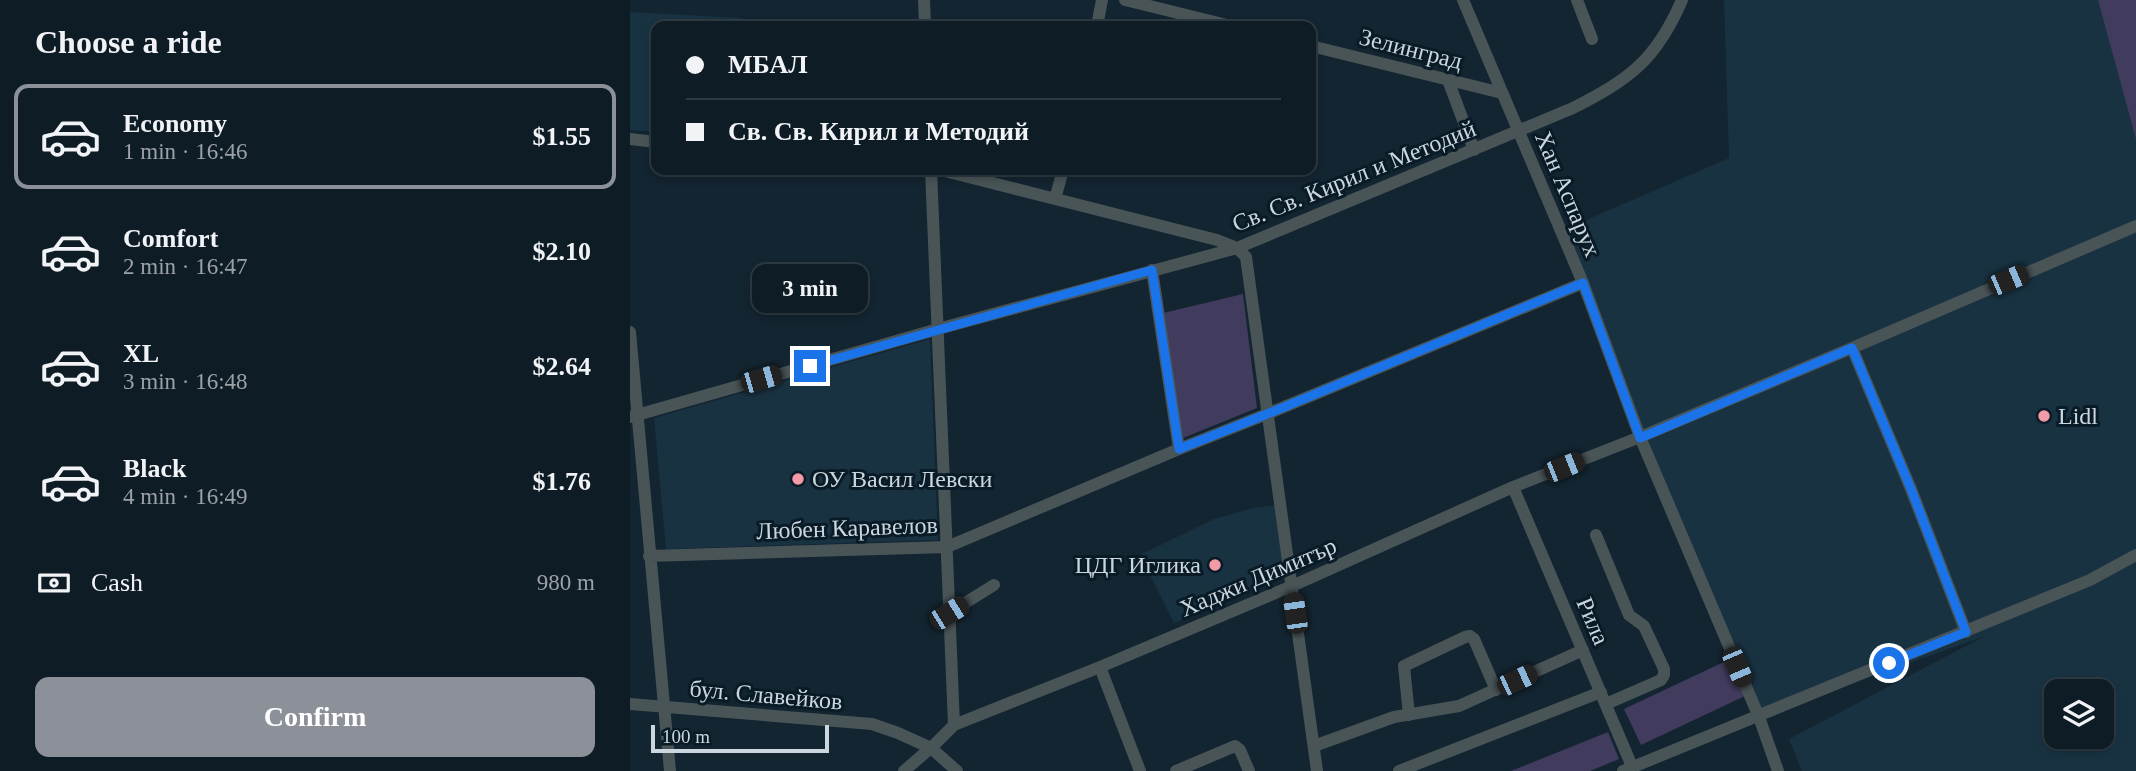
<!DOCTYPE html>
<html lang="en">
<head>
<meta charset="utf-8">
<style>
	body { margin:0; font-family:Georgia,serif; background:#17252d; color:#f1f3f6; height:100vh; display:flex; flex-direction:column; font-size:26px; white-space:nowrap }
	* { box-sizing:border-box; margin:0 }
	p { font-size:23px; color:#9ba1a7 }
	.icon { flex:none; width:38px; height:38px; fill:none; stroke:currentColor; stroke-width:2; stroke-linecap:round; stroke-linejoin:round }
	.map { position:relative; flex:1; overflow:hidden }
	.side { display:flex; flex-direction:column; background:#0e1c25; width:630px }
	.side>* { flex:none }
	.guide { position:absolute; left:21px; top:21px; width:665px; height:154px; border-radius:14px; box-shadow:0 4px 10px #0003,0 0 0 2px #2e3a42; display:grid; align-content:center; height:154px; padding:0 35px; background:#0e1c25 }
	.controls { position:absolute; left:1414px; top:679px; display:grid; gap:14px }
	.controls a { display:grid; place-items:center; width:70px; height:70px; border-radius:14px; background:#0e1c25; box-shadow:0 4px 10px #0003,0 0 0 2px #2e3a42; font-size:35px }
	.scale { position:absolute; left:21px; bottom:18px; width:178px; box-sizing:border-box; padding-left:7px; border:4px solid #cbd6de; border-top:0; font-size:19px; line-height:24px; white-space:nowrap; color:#cbd6de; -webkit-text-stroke:5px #091b27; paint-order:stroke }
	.end { position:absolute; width:32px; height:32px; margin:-16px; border:9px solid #1a73e8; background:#fff; box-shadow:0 0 0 4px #fff }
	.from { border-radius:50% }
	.bubble { position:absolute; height:49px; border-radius:14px; background:#0e1c25; box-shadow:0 4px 10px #0003,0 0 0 2px #2e3a42; font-size:23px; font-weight:700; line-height:49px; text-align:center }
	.car { position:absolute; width:21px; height:42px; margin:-21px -10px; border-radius:9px; box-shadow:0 0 5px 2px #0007; background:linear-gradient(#222 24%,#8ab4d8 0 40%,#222 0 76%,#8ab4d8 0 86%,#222 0) }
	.guide b { display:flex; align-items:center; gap:24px; height:66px; font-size:26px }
	.guide b+b { border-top:2px solid #2e3a42 }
	.guide i { width:18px; height:18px; background:#f1f3f6 }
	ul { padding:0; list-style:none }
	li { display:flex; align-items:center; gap:21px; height:105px; margin:0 14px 10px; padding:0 21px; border:4px solid transparent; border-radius:14px }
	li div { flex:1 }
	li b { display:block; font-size:26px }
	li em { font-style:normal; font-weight:700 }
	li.on { border-color:#8c9099 }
	li>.icon { width:63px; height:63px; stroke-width:1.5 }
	h2 { padding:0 35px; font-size:32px; line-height:84px }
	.pay { display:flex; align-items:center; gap:18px; height:77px; padding:0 35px; font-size:26px }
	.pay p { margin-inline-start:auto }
	.primary-button { display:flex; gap:14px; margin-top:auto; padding:14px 35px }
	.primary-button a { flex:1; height:80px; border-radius:14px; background:#8c9099; color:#fff; font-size:28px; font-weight:700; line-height:80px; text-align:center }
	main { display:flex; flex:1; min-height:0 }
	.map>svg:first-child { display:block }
	.built { fill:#193242; fill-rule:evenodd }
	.green { fill:#413b5e }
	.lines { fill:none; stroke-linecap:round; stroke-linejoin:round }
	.minor { stroke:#495457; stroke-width:12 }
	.route { stroke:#1a73e8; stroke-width:9 }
	.poi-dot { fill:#f39aa7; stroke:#091b27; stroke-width:2.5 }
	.labels { text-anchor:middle; stroke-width:6; stroke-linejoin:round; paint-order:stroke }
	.street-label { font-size:24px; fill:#cbd6de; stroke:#091b27 }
	.poi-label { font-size:24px; fill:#cbd6de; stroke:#091b27; text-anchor:start }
</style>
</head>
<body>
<main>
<section class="side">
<h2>Choose a ride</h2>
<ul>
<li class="on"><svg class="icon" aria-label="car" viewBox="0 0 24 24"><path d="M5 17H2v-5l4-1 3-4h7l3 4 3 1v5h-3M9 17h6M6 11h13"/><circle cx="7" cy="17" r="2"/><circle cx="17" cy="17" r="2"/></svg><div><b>Economy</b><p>1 min · 16:46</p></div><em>$1.55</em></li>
<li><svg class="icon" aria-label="car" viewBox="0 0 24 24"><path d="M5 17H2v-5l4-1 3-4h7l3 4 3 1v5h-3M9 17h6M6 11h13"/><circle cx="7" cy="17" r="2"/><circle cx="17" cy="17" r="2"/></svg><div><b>Comfort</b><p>2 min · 16:47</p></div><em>$2.10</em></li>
<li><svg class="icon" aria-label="car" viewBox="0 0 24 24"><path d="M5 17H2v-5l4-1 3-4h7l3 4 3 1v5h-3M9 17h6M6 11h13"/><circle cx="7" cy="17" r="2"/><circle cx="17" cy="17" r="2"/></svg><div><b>XL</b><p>3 min · 16:48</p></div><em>$2.64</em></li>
<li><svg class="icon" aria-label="car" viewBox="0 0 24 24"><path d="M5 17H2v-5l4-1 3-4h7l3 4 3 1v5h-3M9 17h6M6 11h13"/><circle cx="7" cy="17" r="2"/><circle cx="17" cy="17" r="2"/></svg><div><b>Black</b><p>4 min · 16:49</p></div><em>$1.76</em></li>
</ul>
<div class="pay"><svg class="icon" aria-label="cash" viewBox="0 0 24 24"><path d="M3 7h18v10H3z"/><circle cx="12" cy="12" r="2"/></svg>Cash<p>980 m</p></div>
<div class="primary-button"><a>Confirm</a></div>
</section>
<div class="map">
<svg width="1506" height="771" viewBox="0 0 1506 771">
	<rect width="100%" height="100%" fill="#132531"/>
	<!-- built -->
	<path class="built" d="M1094 0H1506V771H1172L1159 739 1355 636 1129 717 931 231 1099 158ZM1426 691H1472V737H1426Z
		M0 12 112 18V26H26V132L0 130Z
		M300 339 308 540 36 549 24 418Z
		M647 505 657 576 544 623 510 555 584 519 623 508Z"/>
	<!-- green -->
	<path class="green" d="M1468 0H1506V139Z
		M613 294 627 408 553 438 533 313Z
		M1098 660 1115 696 1011 745 994 709Z
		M978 732 989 759 960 771H881Z"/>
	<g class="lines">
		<!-- minor -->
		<path class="minor" d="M294 0 295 26
			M495 0 601 26
			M833 0 953 283 1010 437 1129 717 1148 771
			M947 0 962 39
			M467 26 472 0
			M681 46 872 93
			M818 80 844 150
			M0 139 26 142
			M301 170 324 725
			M311 170 587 240 607 248 616 257 687 771
			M425 199 433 170
			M522 270 549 449
			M0 332 40 771
			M1222 348 1281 489 1336 632
			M0 417 308 329 607 248 943 108C1000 79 1026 60 1052 0
			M883 487 1004 771
			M966 535 999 615 1014 626 1034 669V675L1031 680 976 704
			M19 556 317 547 549 449 637 414 953 283
			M319 613 364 585
			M470 667 510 771
			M0 704 242 724 268 733 301 748 327 771
			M779 715 774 666 835 637 840 636 844 639 866 690
			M684 746 764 717 829 706 953 650
			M274 771 304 745 324 725 470 667 662 586 883 487 1010 437 1222 348 1506 226
			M546 771 605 746 610 750 619 771
			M769 771 971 692
			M993 771 1460 580 1506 555"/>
	</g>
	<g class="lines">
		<!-- route -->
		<path class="route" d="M180 366 522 270 549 449 637 414 953 283 1010 438 1222 348 1281 489 1336 632 1259 663"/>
	</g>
	<!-- markers -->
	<g class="poi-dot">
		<circle cx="1414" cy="416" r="7"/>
		<circle cx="168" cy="479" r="7"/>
		<circle cx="585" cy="565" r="7"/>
	</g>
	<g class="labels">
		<!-- street labels -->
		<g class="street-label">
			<text transform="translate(781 49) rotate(14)" y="8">Зелинград</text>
			<text transform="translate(724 176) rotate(-22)" y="8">Св. Св. Кирил и Методий</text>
			<text transform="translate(938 194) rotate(67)" y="8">Хан Аспарух</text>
			<text transform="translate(217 528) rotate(-2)" y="8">Любен Каравелов</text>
			<text transform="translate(628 577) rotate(-23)" y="8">Хаджи Димитър</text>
			<text transform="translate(963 621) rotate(67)" y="8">Рила</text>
			<text transform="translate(136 695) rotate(5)" y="8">бул. Славейков</text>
		</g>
		<!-- poi labels -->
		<g class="poi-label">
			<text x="1428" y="424">Lidl</text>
			<text x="182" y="487">ОУ Васил Левски</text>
			<text x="571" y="573" text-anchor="end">ЦДГ Иглика</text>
		</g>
	</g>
</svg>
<div class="controls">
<a><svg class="icon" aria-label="layers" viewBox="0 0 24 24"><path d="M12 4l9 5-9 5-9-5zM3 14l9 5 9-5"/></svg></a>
</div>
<div class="scale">100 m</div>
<i class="end from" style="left:1259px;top:663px"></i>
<i class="end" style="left:180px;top:366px"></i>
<div class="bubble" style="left:122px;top:264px;width:116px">3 min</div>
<i class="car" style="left:1378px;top:280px;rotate:67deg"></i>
<i class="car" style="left:131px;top:379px;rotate:74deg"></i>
<i class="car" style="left:934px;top:467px;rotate:68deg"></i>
<i class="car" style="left:319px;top:613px;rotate:58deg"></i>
<i class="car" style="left:665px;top:613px;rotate:352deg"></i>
<i class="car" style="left:1107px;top:667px;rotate:157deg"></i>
<i class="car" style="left:887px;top:680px;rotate:65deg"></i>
<div class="guide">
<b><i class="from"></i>МБАЛ</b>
<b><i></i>Св. Св. Кирил и Методий</b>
</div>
</div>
</main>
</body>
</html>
